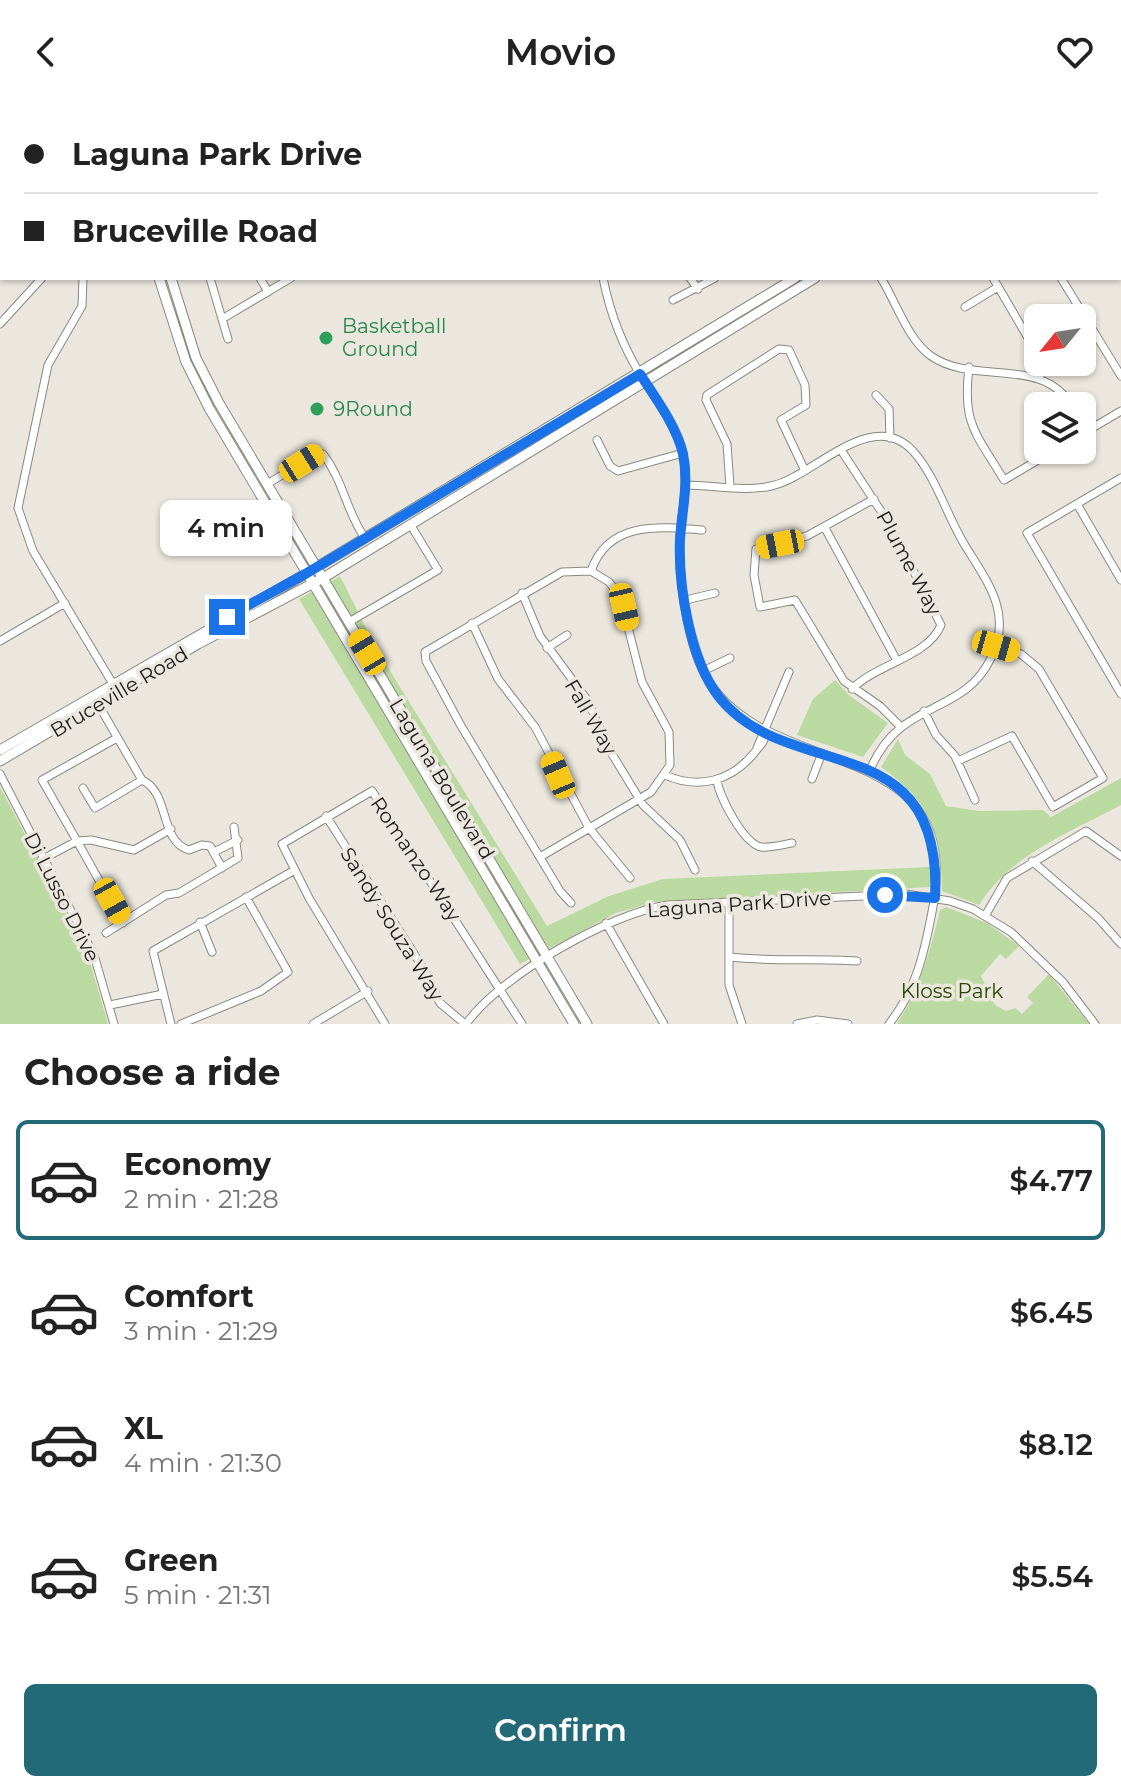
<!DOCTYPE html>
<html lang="en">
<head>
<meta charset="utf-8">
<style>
	body { margin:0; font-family:Montserrat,sans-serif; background:#f6f6f6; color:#222; height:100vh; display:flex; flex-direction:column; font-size:30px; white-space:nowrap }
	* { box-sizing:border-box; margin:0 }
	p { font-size:26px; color:#767676 }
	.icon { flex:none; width:44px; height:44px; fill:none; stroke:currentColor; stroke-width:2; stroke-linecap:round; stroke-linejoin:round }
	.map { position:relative; height:920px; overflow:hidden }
	.drawer { display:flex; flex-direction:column; background:#fff; flex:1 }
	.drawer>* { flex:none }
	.banner { position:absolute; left:0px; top:0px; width:1122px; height:176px; box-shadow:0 2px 6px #0004; display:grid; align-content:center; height:176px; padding:0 24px; background:#fff }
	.needle { width:52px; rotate:240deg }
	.buttons { position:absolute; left:1024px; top:200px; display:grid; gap:16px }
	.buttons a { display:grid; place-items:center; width:72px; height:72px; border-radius:12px; background:#fff; box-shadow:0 2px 6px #0004; font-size:40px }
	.end { position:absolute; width:36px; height:36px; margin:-18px; border:10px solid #1a73e8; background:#fff; box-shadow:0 0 0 4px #fff }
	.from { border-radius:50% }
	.bubble { position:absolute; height:56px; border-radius:12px; background:#fff; box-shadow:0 2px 6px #0004; font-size:26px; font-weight:600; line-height:56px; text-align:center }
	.car { position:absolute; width:24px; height:48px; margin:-24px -12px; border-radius:10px; box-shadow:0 0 6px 2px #0007; background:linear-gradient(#f5c518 24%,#345 0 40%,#f5c518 0 76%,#345 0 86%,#f5c518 0) }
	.banner b { display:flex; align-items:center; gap:28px; height:76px; font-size:30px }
	.banner b+b { border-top:2px solid #e0e0e0 }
	.banner i { width:20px; height:20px; background:#222 }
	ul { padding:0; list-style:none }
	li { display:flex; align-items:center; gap:24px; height:120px; margin:0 16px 12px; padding:0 8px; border:4px solid transparent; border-radius:12px }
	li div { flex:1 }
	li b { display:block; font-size:30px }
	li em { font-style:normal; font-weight:600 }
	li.on { border-color:#226a77 }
	li>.icon { width:72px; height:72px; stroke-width:1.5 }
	h2 { padding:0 24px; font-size:36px; line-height:96px }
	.button { display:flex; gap:16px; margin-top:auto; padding:16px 24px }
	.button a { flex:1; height:92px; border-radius:12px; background:#226a77; color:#fff; font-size:32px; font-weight:600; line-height:92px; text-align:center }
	header { display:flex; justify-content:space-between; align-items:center; height:104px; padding:0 24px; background:#fff; font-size:36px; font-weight:600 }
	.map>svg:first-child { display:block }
	.green { fill:#badaa1 }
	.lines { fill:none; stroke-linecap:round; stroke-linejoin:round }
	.minor-casing { stroke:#8b887f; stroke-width:9 }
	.major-casing { stroke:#8b887f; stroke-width:11 }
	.minor { stroke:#fff; stroke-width:7 }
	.major { stroke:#fff; stroke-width:9 }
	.route { stroke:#1a73e8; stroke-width:10 }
	.leisure-dot { fill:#2e9e5b; stroke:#ebe7de; stroke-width:3 }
	.labels { text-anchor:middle; stroke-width:7; stroke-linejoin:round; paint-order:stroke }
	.leisure-label { font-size:20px; fill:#27864d; stroke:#ebe7de; text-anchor:start }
	.street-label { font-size:20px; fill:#1c1a17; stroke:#ebe7de }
	.park-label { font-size:20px; fill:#294600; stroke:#ebe7de }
</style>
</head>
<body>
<header><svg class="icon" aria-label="back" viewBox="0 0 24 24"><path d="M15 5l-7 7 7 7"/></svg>Movio<svg class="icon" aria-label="heart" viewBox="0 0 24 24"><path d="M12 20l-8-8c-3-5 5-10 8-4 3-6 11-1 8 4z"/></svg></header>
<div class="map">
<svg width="1121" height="920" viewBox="0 0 1121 920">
	<rect width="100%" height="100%" fill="#ebe7de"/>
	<!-- green -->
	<path class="green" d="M340 472 376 544 547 822 609 792 663 775 930 763 931 783 655 798 616 809 520 860 299 495Z
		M835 576 850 592 888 619 863 653 797 631 813 595Z
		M898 635 905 651 930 670 946 702 979 707 1043 706 1051 713 1121 674V701C1069 729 1011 750 979 801L942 787C942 728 930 698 881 663Z
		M0 683 87 848 108 920H0Z
		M946 803 987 819 1019 842 1006 855 1000 850 981 872 995 901 1006 907 1015 904 1022 910 1033 899 1027 893 1049 870 1089 920H897C920 883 930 848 940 806Z"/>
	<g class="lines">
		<!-- minor casing -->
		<g class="minor-casing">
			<path id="minor" d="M89 0V2
				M246 0V2
				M305 0 306 2
				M364 0V2
				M425 0 426 2
				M488 0V2
				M550 0V2
				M607 0 608 2
				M795 0 796 2
				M882 0 883 2
				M666 2V0
				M892 2 894 0
				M997 2 1000 0
				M1120 41 1121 40
				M1120 129 1121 128
				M1120 162 1121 164
				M83 174 82 202 48 261 18 404 33 447 113 580
				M210 174 222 215
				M260 174 268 188
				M603 174C610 209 621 239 640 270 655 294 677 322 683 350 689 378 682 405 680 434 678 472 687 538 705 571 765 681 969 625 932 808 924 850 916 886 889 920
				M690 174 698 185
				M881 174C896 198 908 236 931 252 974 282 1042 251 1072 302
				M993 174 1038 251
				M1061 174 1121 272
				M673 196 715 174
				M965 203 998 183
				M0 220 42 174
				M228 235 222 215 291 174
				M1040 258V275
				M969 263C962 321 976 329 1004 376L1055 346
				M876 291 889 305 890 334
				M1082 330 1121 307
				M597 336 610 362 618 367 683 349
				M841 346 890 421 941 521C928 553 876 560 852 585
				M1121 374 1027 429 1121 590
				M267 380 317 350H323C343 376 346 406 364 433
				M686 381C713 381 745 388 771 382 814 373 871 302 913 347 937 374 947 413 966 443 988 479 1013 510 991 554 963 613 900 594 870 666
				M730 382 727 340 706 296 707 291 779 245 789 246 805 281 806 301 781 316 805 367
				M874 395 807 432 756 445 754 471 760 503 795 496 844 577 880 602 900 622
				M1077 400 1121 476
				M825 424 896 555
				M591 467C608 417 659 422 702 426
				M522 489 540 532 588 597 609 645 643 701 680 736 695 766
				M686 496 715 489
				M349 518 438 466 410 420
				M472 519 498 575 535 623 589 724 630 774
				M0 537 65 499
				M547 544 567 531
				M703 567 730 554
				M98 600 142 676C170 688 159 737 189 746L202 741 210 742 222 764
				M924 607 936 631 955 652 975 696
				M117 634 42 676 77 737 91 736 134 746 171 725
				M757 644 789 568
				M958 657 1012 632 1053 703 1103 674 1039 565 1021 550 996 542
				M0 670 94 851 114 920
				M665 671C699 686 732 677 755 648 760 641 766 638 765 628
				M812 675 822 649
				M717 676C719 692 743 739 761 743 770 744 783 741 792 739
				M83 684 95 704 142 676
				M326 712 425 867 440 899 465 920
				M214 748 238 736
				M540 753 651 688 670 661 669 628 642 578 620 492 609 478 591 467 562 468 425 548 426 557 460 620 560 787 571 799
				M41 756 77 737 123 819
				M1032 757 1098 814 1121 840
				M729 798V881L742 920
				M985 812 1007 774 1086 727 1121 752
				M200 818 212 848
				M606 819 664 920
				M106 829 166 791 179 789 238 754 234 723
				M730 853C773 858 815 854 857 857
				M110 901 163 890
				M171 920 153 847 293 767
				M181 920 261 887 288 868 246 793
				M313 920 368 887
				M385 920 309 794 282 740 372 687 522 920
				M466 920C500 872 610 809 668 801L906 790 950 797 973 805 1011 828 1063 878 1095 920
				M797 920 817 916 848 920"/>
		</g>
		<!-- major casing -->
		<g class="major-casing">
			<path id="major" d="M139 0V2
				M152 0 153 2
				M1078 2 1082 0
				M1103 2 1106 0
				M159 174 186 258 209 304 574 920
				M171 174 196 254 219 299 587 920
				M0 646 307 469 795 174
				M0 657 198 540 323 474 815 174"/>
		</g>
		<!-- minor -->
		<use href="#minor" class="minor"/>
		<!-- major -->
		<use href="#major" class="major"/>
	</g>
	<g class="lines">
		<!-- route -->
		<path class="route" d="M227 513 307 469 640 270C655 293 677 323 683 350 689 379 682 406 680 435 678 481 690 556 719 593 788 681 944 620 935 794L885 791"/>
	</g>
	<!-- markers -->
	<g class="leisure-dot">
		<circle cx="326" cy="234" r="8"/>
		<circle cx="317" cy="305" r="8"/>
	</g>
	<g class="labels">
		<!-- leisure labels -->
		<g class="leisure-label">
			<text x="342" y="229">Basketball<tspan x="342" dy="23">Ground</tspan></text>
			<text x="333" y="312">9Round</text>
		</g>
		<!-- street labels -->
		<g class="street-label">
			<text transform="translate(909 459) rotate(62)" y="7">Plume Way</text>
			<text transform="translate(119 588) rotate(-31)" y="7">Bruceville Road</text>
			<text transform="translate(591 613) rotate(60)" y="7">Fall Way</text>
			<text transform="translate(442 675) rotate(59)" y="7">Laguna Boulevard</text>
			<text transform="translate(416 755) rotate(56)" y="7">Romanzo Way</text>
			<text transform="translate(62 793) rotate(63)" y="7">Di Lusso Drive</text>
			<text transform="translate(739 800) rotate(-4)" y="7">Laguna Park Drive</text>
			<text transform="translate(392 820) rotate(58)" y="7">Sandy Souza Way</text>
		</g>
		<!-- park labels -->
		<g class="park-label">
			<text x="952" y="894">Kloss Park</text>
		</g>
	</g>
</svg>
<div class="buttons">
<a><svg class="needle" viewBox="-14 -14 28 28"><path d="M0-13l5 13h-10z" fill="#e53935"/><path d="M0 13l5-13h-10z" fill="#767676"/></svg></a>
<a><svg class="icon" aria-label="layers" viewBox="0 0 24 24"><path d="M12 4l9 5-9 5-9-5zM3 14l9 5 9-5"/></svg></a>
</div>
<i class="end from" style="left:885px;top:791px"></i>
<i class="end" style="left:227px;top:513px"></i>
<div class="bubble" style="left:160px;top:396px;width:132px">4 min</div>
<i class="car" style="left:302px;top:359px;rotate:58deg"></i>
<i class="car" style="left:780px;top:440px;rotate:259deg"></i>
<i class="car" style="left:624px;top:503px;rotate:167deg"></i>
<i class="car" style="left:996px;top:542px;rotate:106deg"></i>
<i class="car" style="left:367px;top:548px;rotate:329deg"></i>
<i class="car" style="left:558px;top:671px;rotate:337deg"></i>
<i class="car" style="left:112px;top:797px;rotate:151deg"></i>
<div class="banner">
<b><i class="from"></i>Laguna Park Drive</b>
<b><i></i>Bruceville Road</b>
</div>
</div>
<section class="drawer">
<h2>Choose a ride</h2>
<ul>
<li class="on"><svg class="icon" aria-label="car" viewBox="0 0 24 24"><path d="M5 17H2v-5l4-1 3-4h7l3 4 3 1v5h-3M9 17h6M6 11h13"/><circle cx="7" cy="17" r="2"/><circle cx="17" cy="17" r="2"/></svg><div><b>Economy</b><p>2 min · 21:28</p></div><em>$4.77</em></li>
<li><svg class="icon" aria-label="car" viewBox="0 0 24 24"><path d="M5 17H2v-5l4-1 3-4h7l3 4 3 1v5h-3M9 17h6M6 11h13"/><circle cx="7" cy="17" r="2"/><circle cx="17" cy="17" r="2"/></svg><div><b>Comfort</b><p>3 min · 21:29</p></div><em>$6.45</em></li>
<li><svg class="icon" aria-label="car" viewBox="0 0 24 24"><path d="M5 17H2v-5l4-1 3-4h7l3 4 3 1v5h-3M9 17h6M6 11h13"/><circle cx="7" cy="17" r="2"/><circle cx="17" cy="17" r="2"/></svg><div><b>XL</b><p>4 min · 21:30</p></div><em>$8.12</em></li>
<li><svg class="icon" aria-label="car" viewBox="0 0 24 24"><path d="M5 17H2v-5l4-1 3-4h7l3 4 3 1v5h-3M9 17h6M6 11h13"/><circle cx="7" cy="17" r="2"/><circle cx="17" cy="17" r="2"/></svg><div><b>Green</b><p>5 min · 21:31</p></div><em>$5.54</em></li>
</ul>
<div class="button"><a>Confirm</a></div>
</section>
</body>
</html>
